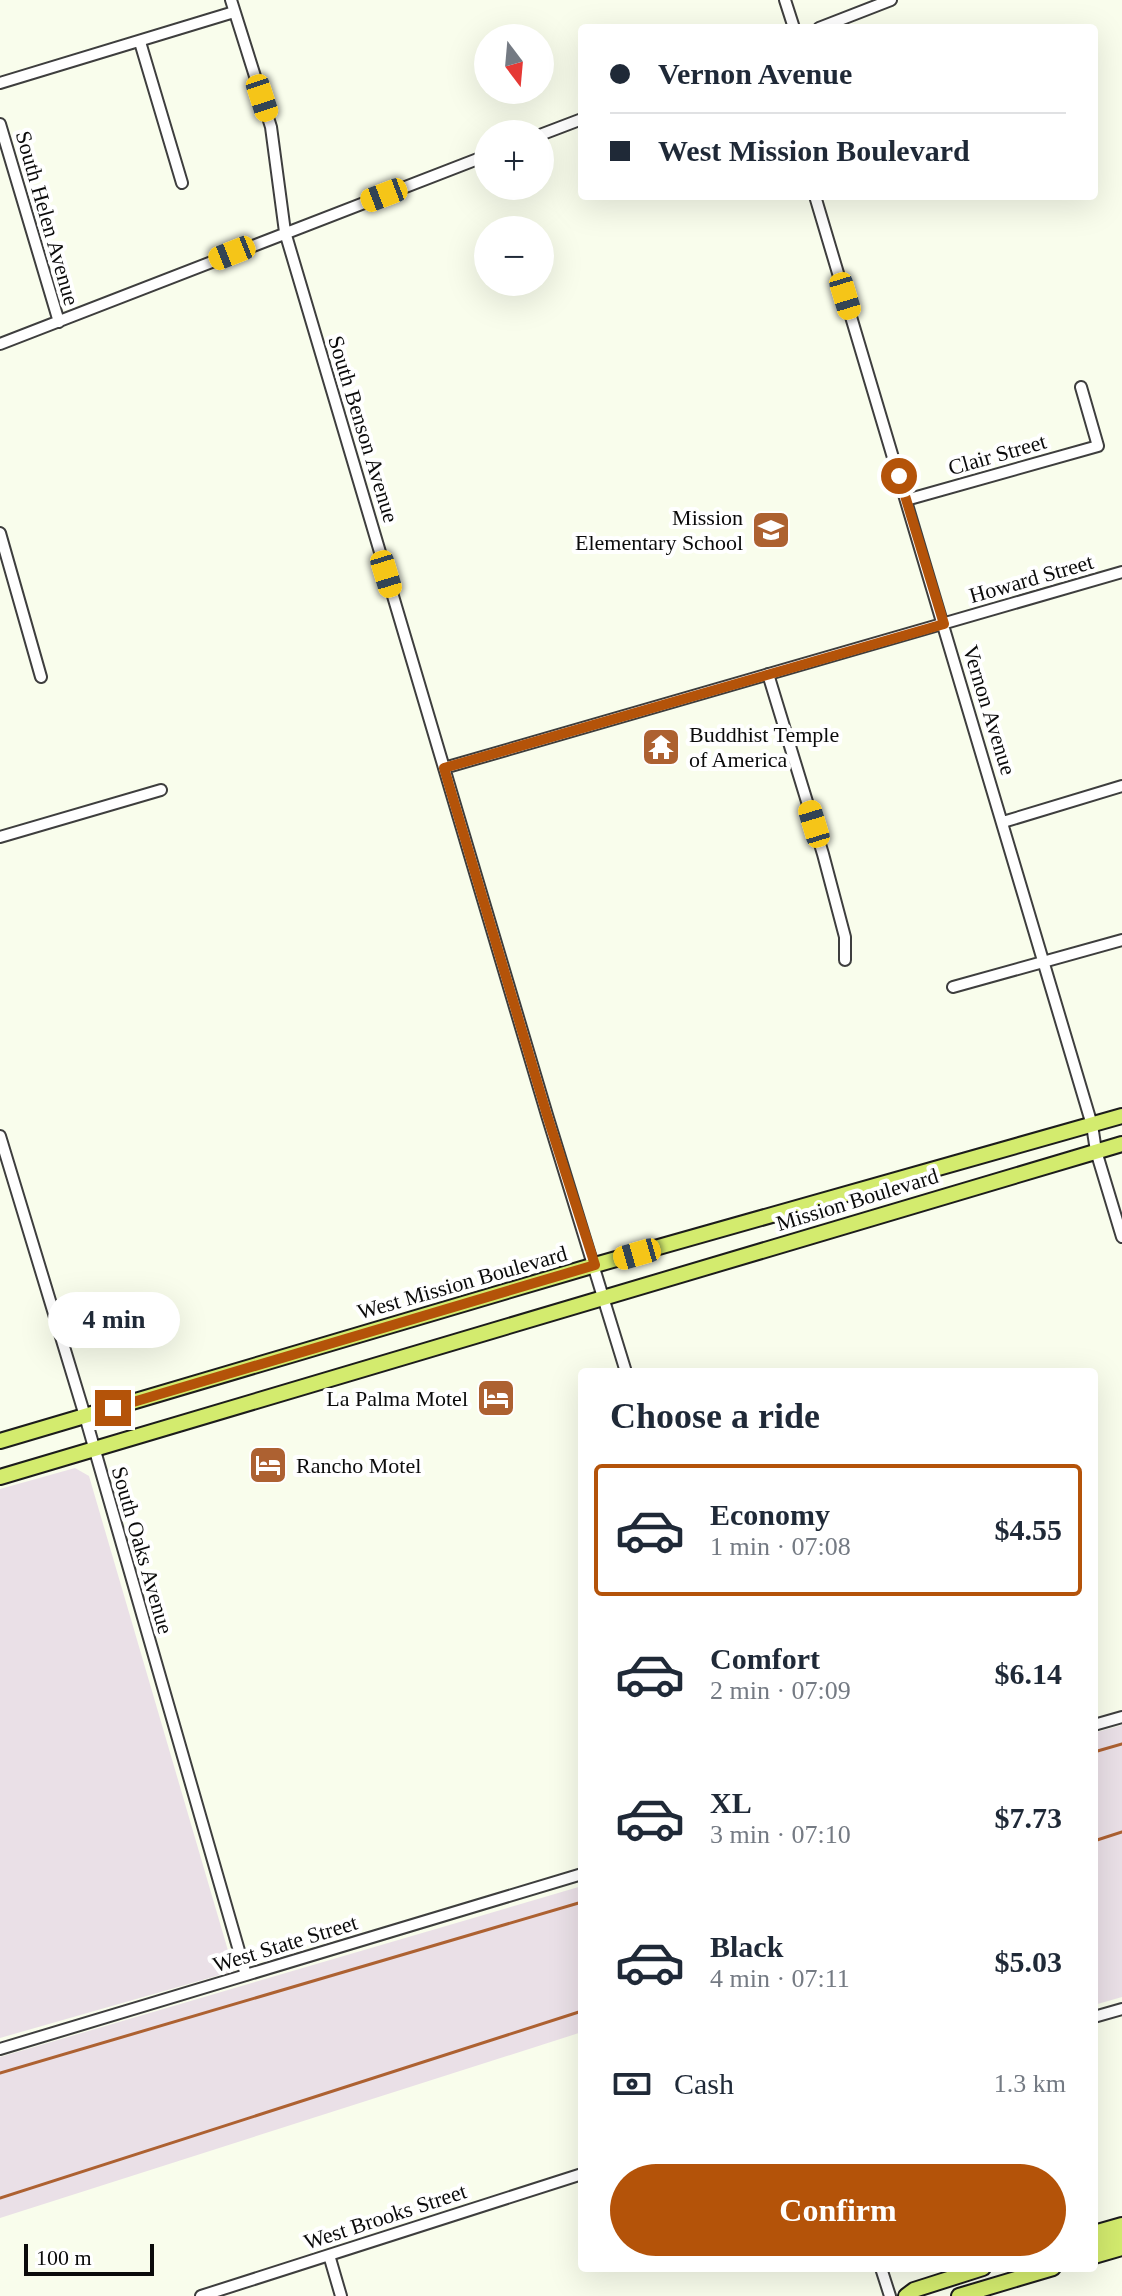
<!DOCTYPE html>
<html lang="en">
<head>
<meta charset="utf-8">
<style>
	body { margin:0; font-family:Georgia,serif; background:#f2f2f3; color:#1f2937; height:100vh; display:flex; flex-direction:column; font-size:30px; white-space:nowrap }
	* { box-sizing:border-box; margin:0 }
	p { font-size:26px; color:#747a83 }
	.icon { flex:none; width:44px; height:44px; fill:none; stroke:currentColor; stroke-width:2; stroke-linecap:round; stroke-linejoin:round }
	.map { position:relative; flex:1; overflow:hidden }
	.panel { position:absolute; left:578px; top:1368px; width:520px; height:904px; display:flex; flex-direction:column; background:#fff; border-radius:8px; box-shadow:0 8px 32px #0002 }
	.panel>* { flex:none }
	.banner { position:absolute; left:578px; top:24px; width:520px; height:176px; border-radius:8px; box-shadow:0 8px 32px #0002; display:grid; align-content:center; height:176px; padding:0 32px; background:#fff }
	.needle { width:52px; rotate:164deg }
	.tools { position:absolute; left:474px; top:24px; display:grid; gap:16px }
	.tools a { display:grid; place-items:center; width:80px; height:80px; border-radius:50%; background:#fff; box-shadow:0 8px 32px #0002; font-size:40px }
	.scale { position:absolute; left:24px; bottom:20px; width:130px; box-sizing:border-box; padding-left:8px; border:4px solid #0b0b0b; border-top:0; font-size:22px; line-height:28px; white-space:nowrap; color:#0b0b0b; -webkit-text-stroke:6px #fff; paint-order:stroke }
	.end { position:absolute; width:36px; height:36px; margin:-18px; border:10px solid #b45309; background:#fff; box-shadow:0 0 0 4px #fff }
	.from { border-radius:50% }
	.bubble { position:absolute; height:56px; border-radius:28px; background:#fff; box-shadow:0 8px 32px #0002; font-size:26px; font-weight:600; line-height:56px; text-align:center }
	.car { position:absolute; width:24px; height:48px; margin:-24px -12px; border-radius:10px; box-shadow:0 0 6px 2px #0007; background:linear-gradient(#f5c518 24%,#345 0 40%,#f5c518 0 76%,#345 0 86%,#f5c518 0) }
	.banner b { display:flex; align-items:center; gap:28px; height:76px; font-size:30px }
	.banner b+b { border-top:2px solid #e0e1e3 }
	.banner i { width:20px; height:20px; background:#1f2937 }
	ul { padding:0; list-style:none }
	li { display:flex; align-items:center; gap:24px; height:132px; margin:0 16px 12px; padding:0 16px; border:4px solid transparent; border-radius:8px }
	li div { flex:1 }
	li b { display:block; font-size:30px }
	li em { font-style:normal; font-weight:600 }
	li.active { border-color:#b45309 }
	li>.icon { width:72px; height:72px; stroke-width:1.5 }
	h2 { padding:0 32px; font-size:36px; line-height:96px }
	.pay { display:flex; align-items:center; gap:20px; height:88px; padding:0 32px; font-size:30px }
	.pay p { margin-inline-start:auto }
	.primary-button { display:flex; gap:16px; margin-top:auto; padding:16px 32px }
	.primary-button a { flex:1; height:92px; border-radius:48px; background:#b45309; color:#fff; font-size:32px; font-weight:600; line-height:92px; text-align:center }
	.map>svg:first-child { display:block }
	.industrial { fill:#eae0e7 }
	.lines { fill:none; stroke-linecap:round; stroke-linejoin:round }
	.minor-casing { stroke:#3e3e3e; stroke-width:14 }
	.major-casing { stroke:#1c1c1c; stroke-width:18 }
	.minor { stroke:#fff; stroke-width:10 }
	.major { stroke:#d3eb6e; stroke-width:14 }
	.rail { stroke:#ad6131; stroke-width:3 }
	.route { stroke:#b45309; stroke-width:10 }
	.labels { text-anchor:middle; stroke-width:8; stroke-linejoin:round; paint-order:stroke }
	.street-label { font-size:22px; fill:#0b0b0b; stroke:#fff }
	.poi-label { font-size:22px; fill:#0b0b0b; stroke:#fff; text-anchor:end }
</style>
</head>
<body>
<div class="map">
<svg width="1122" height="2296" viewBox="0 0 1122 2296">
	<rect width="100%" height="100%" fill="#f9fdec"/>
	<!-- industrial -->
	<path class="industrial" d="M75 1468 89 1476 234 1971 0 2038V1489Z
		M1122 1725V1997L1094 2005V1733Z
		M582 1886V2032L0 2218V2057Z"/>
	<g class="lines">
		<!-- minor casing -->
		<g class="minor-casing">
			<path id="minor" d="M231 0 271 127 285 232 547 1115 626 1372
				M785 0 794 28
				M819 28 891 0
				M140 42 182 183
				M0 83 234 12
				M0 124 59 322
				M540 135 582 119
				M815 196 1092 1125 1096 1151 1122 1237
				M0 344 488 155
				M906 500 1098 446 1081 387
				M0 533 41 677
				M768 674 823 854 845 937V960
				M444 768 1122 572
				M1003 822 1122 786
				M0 837 161 790
				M953 987 1122 940
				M0 1136 85 1416 246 1975
				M1094 1725 1122 1717
				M1094 2017 1122 2009
				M0 2049 582 1874
				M329 2255 341 2296
				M881 2268 890 2296
				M201 2296 582 2174"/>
		</g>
		<!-- major casing -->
		<g class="major-casing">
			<path id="major" d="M0 1441 595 1265 1122 1116
				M0 1477 1122 1144
				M1094 2233 1122 2225
				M1094 2245 1122 2236
				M1094 2256 1122 2248
				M906 2296 914 2290 983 2268
				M959 2296 1053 2268"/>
		</g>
		<!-- minor -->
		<use href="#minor" class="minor"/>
		<!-- major -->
		<use href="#major" class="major"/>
		<!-- rail -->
		<path class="rail" d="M1094 1752 1122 1744
			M1094 1841 1122 1832
			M0 2073 582 1902
			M0 2198 582 2011"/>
	</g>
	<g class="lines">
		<!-- route -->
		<path class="route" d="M113 1408 595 1265 547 1115 444 768 944 624 899 476"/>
	</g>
	<!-- icons -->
	<defs>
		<g id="school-square" transform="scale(2)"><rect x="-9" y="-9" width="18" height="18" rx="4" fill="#ad6131" stroke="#fff"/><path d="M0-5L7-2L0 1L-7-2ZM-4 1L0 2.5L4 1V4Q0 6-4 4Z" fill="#fff"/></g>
		<g id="temple-square" transform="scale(2)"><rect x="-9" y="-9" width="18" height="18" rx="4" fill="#ad6131" stroke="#fff"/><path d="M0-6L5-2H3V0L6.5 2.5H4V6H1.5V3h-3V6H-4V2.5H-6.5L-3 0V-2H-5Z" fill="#fff"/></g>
		<g id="hotel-square" transform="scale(2)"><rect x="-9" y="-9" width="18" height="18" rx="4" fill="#ad6131" stroke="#fff"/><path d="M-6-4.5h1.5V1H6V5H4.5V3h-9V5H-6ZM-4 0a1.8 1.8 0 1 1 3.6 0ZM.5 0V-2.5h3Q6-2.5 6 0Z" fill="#fff"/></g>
	</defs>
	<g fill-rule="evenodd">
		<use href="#school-square" x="771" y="530"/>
		<use href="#temple-square" x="661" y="747"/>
		<use href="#hotel-square" x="496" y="1398"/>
		<use href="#hotel-square" x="268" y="1465"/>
	</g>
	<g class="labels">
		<!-- street labels -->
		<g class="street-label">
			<text transform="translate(48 218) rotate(74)" y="8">South Helen Avenue</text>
			<text transform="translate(364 429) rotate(73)" y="8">South Benson Avenue</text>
			<text transform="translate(997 454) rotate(-16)" y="8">Clair Street</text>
			<text transform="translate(1031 578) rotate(-16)" y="8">Howard Street</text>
			<text transform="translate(990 710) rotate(73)" y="8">Vernon Avenue</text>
			<text transform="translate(857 1199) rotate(-17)" y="8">Mission Boulevard</text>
			<text transform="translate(462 1282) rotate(-16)" y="8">West Mission Boulevard</text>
			<text transform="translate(143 1550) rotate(74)" y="8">South Oaks Avenue</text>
			<text transform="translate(285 1943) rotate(-17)" y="8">West State Street</text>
			<text transform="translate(385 2216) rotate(-18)" y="8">West Brooks Street</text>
		</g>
		<!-- poi labels -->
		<g class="poi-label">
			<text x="743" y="525">Mission<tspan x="743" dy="25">Elementary School</tspan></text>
			<text x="689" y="742" text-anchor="start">Buddhist Temple<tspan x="689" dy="25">of America</tspan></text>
			<text x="468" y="1406">La Palma Motel</text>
			<text x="296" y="1473" text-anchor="start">Rancho Motel</text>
		</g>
	</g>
</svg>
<div class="tools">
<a><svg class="needle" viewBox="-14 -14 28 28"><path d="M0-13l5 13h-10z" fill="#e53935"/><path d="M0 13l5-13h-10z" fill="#747a83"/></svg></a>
<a>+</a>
<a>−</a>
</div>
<div class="scale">100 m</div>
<i class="end from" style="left:899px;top:476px"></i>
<i class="end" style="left:113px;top:1408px"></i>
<div class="bubble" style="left:48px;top:1292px;width:132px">4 min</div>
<i class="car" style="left:262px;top:98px;rotate:162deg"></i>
<i class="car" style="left:384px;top:195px;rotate:249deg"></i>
<i class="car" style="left:232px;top:253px;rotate:248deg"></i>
<i class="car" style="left:845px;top:296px;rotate:163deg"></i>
<i class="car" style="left:386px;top:574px;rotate:163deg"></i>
<i class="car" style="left:814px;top:824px;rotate:343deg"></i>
<i class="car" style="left:637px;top:1254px;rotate:254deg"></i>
<div class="banner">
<b><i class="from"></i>Vernon Avenue</b>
<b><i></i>West Mission Boulevard</b>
</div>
<section class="panel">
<h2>Choose a ride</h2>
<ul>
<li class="active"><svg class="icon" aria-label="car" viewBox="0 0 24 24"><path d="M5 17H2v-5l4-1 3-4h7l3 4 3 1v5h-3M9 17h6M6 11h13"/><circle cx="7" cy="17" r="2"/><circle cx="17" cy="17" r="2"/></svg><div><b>Economy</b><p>1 min · 07:08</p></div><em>$4.55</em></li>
<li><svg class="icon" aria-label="car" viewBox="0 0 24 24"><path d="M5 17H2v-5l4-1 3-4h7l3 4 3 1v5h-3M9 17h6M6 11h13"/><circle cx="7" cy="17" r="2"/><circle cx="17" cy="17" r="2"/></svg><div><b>Comfort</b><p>2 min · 07:09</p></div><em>$6.14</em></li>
<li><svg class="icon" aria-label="car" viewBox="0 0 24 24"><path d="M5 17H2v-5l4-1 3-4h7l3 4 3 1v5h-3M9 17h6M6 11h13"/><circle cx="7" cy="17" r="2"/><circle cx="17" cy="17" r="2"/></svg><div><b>XL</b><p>3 min · 07:10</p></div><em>$7.73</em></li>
<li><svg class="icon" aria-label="car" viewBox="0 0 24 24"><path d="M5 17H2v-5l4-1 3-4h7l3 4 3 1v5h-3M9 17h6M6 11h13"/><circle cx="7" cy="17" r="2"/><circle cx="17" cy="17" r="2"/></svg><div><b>Black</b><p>4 min · 07:11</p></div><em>$5.03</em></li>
</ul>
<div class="pay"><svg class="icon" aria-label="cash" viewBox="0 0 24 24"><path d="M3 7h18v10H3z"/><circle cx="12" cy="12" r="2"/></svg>Cash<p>1.3 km</p></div>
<div class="primary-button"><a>Confirm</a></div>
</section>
</div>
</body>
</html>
